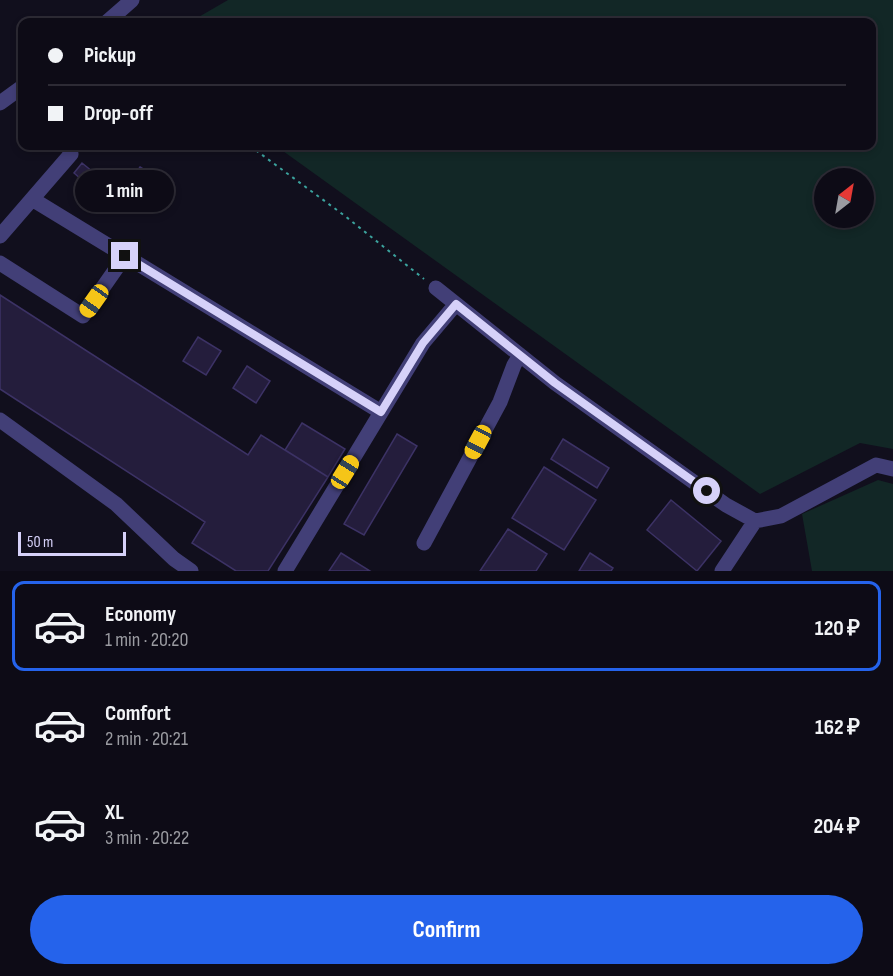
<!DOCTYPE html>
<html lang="en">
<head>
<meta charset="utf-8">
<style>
	body { margin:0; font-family:"Sofia Sans Condensed",sans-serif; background:#16141f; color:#f1f3f6; height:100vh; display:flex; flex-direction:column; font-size:22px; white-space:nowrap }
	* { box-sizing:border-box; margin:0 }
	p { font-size:20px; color:#9a9ba1 }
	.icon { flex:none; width:33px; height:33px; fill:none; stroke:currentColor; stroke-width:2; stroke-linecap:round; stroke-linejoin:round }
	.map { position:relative; height:571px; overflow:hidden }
	.side { display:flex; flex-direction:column; background:#0d0b16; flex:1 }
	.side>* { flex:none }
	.top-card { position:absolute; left:18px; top:18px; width:858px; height:132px; border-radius:12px; box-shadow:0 3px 9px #0003,0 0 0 2px #2d2b35; display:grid; align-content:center; height:132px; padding:0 30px; background:#0d0b16 }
	.needle { width:39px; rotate:31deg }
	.fabs { position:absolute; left:814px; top:168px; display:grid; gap:12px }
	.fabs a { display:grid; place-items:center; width:60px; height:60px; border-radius:50%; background:#0d0b16; box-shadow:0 3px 9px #0003,0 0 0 2px #2d2b35; font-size:30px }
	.scale { position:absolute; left:18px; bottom:15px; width:108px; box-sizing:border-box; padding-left:6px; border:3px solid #d6d1f9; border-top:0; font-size:16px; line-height:21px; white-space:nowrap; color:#d6d1f9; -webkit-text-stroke:4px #110f1d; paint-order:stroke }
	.end { position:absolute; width:27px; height:27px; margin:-14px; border:8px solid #d6d1f9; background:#111; box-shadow:0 0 0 3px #111 }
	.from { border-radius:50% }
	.bubble { position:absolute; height:42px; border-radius:21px; background:#0d0b16; box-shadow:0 3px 9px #0003,0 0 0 2px #2d2b35; font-size:20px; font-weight:700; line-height:42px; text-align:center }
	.car { position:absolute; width:18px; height:36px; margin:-18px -9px; border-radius:8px; box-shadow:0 0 4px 2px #0007; background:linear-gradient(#f5c518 24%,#345 0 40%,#f5c518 0 76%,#345 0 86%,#f5c518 0) }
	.top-card b { display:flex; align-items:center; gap:21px; height:57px; font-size:22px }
	.top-card b+b { border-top:2px solid #2d2b35 }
	.top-card i { width:15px; height:15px; background:#f1f3f6 }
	ul { padding:10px 0 0; list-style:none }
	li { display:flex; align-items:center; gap:18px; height:90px; margin:0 12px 9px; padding:0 18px; border:3px solid transparent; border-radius:12px }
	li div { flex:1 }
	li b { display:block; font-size:22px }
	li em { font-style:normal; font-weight:700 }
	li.current { border-color:#2563eb }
	li>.icon { width:54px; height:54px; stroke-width:1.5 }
	.cta { display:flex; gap:12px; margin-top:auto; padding:12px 30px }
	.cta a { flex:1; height:69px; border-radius:36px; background:#2563eb; color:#fff; font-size:24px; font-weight:700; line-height:69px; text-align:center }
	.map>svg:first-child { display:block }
	.green { fill:#122726; fill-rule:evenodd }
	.building { fill:#241d3c; stroke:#3c3265; stroke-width:1.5 }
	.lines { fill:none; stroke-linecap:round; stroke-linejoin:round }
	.path { stroke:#3ba29d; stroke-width:2; stroke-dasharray:3 4.5; stroke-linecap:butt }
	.minor { stroke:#423f77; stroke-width:15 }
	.route { stroke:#d6d1f9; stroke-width:8 }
</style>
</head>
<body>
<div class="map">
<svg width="893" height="571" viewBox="0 0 893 571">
	<rect width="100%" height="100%" fill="#110f1d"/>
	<!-- green -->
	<path class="green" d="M228 0H893V449L860 443 760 494 276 146H872V22H190ZM825 178H864V218H825Z
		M878 480 893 484V571H812L802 514Z"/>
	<!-- building -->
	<path class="building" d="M82 163 98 176 89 186 74 173Z
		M140 167 173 188 164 202 131 180Z
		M0 295 248 455 261 435 328 477 268 571H236L192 543 205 522 0 389Z
		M198 337 221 351 206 375 183 361Z
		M247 366 270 381 256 403 233 388Z
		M302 423 345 449 328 477 285 450Z
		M397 434 417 446 364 535 344 524Z
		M563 439 609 468 597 488 551 459Z
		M544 467 596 500 564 550 512 518Z
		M671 500 721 541 697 571 647 530Z
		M508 529 547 554 536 571H480Z
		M341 553 370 571H329Z
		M590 553 613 568 611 571H579Z"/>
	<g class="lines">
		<!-- path -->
		<path class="path" d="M250 146 345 216 424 279"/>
		<!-- minor -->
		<path class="minor" d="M107 22 132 0
			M0 103 22 87
			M32 199 381 412
			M0 236 71 154 68 146
			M0 263 83 316 125 256
			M436 288 555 383 726 505 755 521 781 516 876 465 893 469
			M0 420 116 504 174 559 191 571
			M424 543 500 402 514 365 520 355
			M285 571 423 343 456 304
			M722 571 755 521"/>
	</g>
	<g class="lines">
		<!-- route -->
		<path class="route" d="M125 256 381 412 423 343 456 304 555 383 707 491"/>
	</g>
</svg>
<div class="fabs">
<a><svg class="needle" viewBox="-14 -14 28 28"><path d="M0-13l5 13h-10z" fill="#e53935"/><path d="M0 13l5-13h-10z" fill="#9a9ba1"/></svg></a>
</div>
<div class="scale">50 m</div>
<i class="end from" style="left:707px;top:491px"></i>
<i class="end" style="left:125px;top:256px"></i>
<div class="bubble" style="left:75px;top:170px;width:99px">1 min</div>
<i class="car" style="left:94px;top:301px;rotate:215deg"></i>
<i class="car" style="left:478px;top:442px;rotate:208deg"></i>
<i class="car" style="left:345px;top:472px;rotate:32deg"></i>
<div class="top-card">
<b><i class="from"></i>Pickup</b>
<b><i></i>Drop-off</b>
</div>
</div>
<section class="side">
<ul>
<li class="current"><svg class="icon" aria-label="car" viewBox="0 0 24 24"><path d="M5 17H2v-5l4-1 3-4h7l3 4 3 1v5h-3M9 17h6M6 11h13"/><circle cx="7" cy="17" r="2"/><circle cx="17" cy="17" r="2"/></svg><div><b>Economy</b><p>1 min · 20:20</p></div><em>120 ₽</em></li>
<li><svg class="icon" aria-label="car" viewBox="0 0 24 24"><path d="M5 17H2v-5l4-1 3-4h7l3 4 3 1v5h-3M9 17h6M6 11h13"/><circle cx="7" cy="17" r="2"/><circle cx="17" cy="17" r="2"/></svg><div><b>Comfort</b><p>2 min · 20:21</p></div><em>162 ₽</em></li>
<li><svg class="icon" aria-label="car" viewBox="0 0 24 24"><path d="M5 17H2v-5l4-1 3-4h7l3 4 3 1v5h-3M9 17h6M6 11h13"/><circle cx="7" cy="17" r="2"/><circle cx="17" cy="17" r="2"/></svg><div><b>XL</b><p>3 min · 20:22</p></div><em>204 ₽</em></li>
</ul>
<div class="cta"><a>Confirm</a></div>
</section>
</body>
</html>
